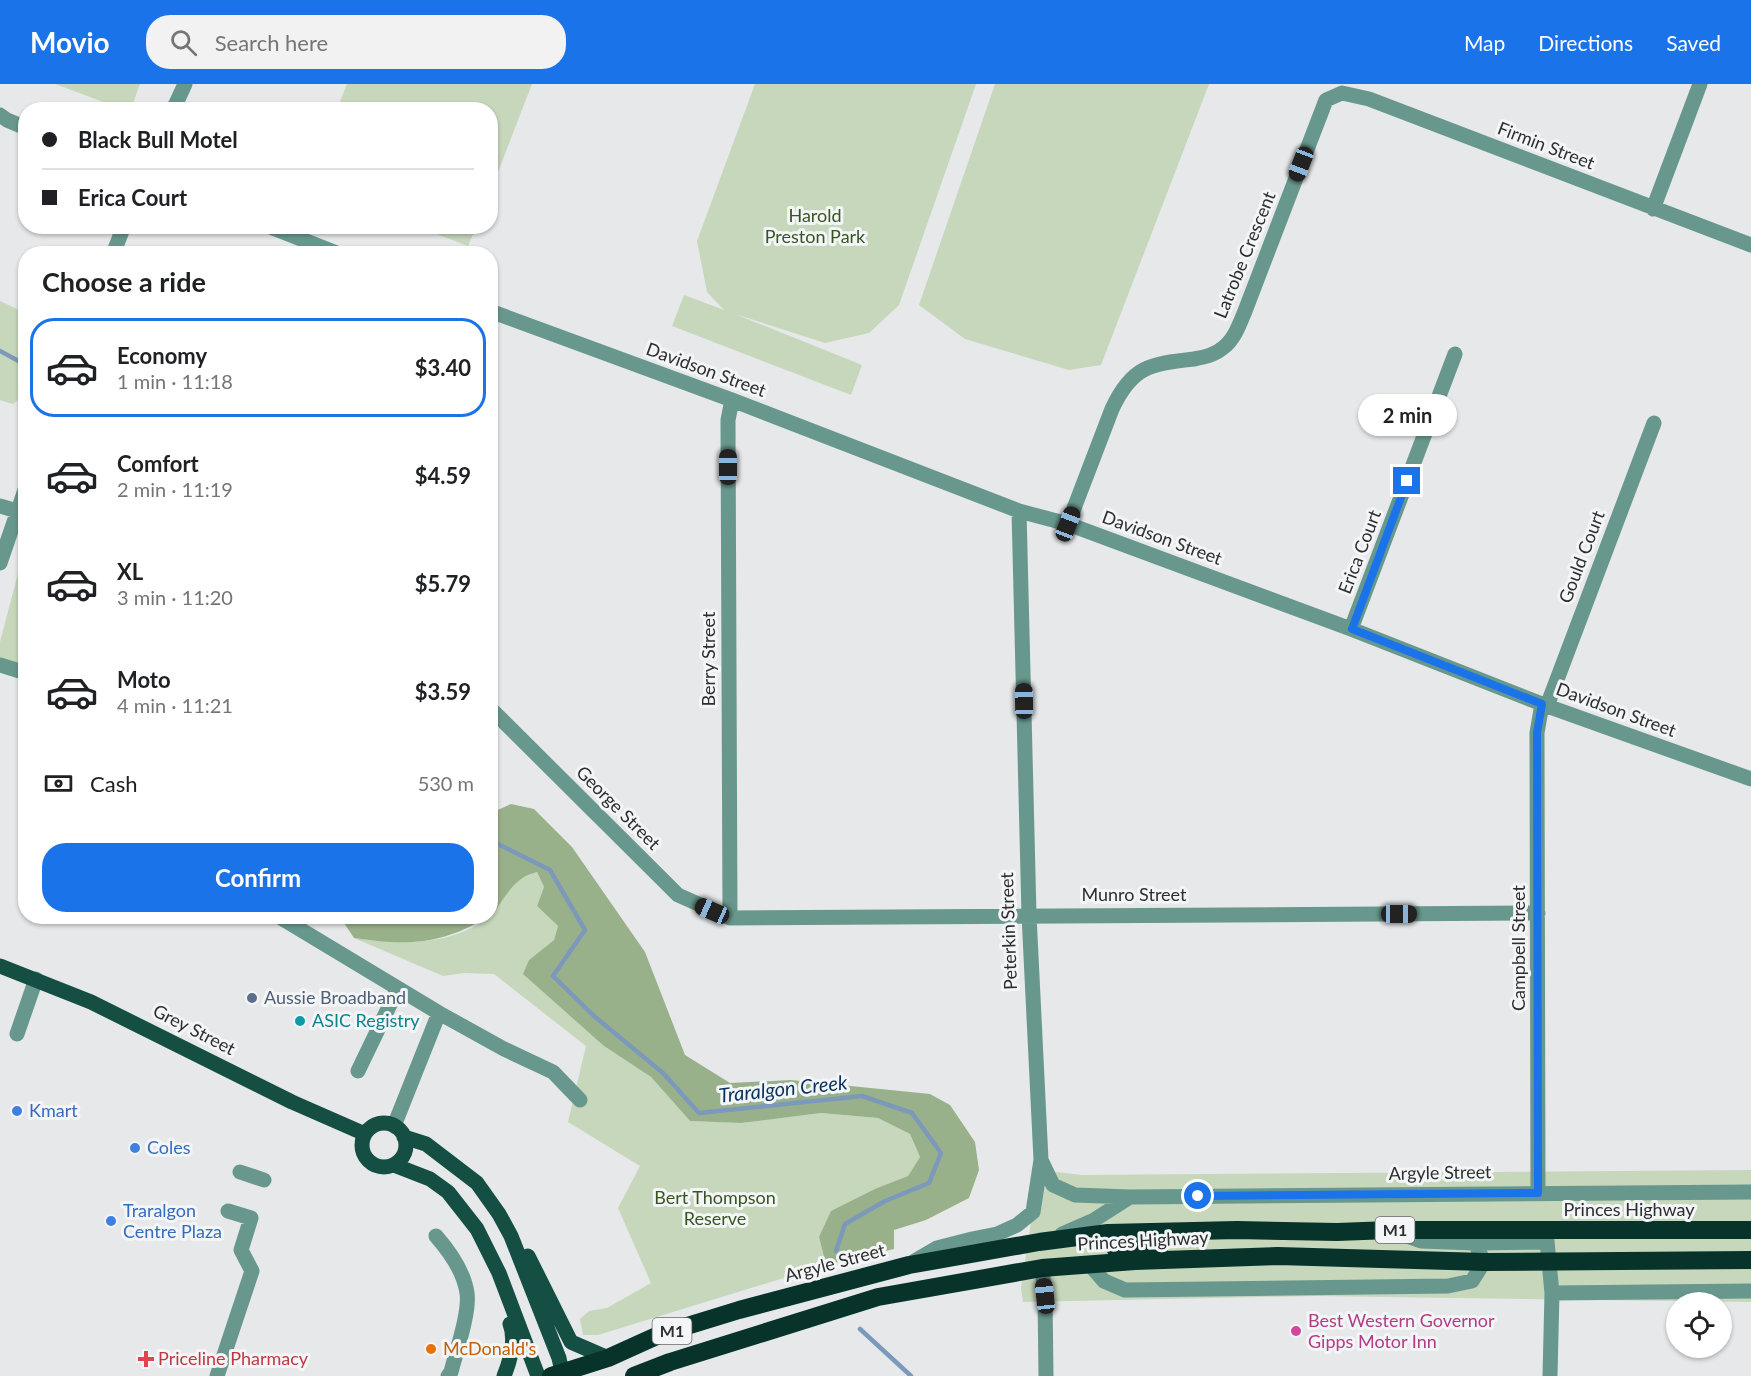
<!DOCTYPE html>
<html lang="en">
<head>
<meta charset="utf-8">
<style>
	body { margin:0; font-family:Lato,sans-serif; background:#f2f2f2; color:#202124; height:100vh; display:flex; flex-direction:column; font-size:22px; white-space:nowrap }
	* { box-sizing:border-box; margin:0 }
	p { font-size:20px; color:#757577 }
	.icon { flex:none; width:33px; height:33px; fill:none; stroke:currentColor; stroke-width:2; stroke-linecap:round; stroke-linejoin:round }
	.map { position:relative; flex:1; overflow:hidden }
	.details { position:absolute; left:18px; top:162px; width:480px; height:678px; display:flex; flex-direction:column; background:#fff; border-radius:24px; box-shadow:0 2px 4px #0004 }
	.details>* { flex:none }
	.guide { position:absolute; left:18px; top:18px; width:480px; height:132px; border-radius:24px; box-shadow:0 2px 4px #0004; display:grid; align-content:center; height:132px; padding:0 24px; background:#fff }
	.tools { position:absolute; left:1666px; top:1208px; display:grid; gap:12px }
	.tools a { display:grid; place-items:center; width:66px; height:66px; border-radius:50%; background:#fff; box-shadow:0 2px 4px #0004; font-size:30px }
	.end { position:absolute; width:27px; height:27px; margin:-14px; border:8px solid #1a73e8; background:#fff; box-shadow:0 0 0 3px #fff }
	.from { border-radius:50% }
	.bubble { position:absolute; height:42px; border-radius:21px; background:#fff; box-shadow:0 2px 4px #0004; font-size:20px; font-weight:700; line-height:42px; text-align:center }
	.car { position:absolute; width:18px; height:36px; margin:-18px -9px; border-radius:8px; box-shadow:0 0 4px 2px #0007; background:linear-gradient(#222 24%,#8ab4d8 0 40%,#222 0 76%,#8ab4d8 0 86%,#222 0) }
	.guide b { display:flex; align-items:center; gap:21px; height:57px; font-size:22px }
	.guide b+b { border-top:2px solid #e0e0e0 }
	.guide i { width:15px; height:15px; background:#202124 }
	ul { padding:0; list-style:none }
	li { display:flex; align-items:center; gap:18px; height:99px; margin:0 12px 9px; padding:0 12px; border:3px solid transparent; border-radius:24px }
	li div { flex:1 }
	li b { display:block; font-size:22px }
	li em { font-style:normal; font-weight:700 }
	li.current { border-color:#1a73e8 }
	li>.icon { width:54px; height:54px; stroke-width:1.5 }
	h2 { padding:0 24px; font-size:27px; line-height:72px }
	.pay { display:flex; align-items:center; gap:15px; height:66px; padding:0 24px; font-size:22px }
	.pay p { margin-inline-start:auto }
	.action { display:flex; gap:12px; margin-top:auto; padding:12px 24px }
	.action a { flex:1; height:69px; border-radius:24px; background:#1a73e8; color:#fff; font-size:24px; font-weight:700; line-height:69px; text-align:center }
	header { display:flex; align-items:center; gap:36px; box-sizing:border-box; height:84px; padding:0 30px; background:#1a73e8; color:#fff }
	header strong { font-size:28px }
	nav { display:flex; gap:33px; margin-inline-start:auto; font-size:21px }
	.search { width:420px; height:54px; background:#f2f2f2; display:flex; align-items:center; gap:15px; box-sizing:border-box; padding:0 21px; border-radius:24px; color:#757577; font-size:22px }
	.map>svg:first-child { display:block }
	.green { fill:#c6d7bb }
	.forest { fill:#99b18a }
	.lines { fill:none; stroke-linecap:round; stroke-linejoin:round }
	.stream { stroke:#7c99bb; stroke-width:4.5 }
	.minor { stroke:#68988d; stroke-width:15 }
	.major { stroke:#154f44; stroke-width:15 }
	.highway { stroke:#07332b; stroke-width:18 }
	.route { stroke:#1a73e8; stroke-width:8 }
	.service-dot { fill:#5c6f8a; stroke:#f3f5f7; stroke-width:2 }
	.culture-dot { fill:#0f9aa8; stroke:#f3f5f7; stroke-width:2 }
	.shop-dot { fill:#3f7fe0; stroke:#f3f5f7; stroke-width:2 }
	.hotel-dot { fill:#d1479c; stroke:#f3f5f7; stroke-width:2 }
	.food-dot { fill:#e8710a; stroke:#f3f5f7; stroke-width:2 }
	.health-dot { fill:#e0444e; stroke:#f3f5f7; stroke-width:2 }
	.labels { text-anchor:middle; stroke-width:6; stroke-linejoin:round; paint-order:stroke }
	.shield { fill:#f3f5f7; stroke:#686a6b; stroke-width:1.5 }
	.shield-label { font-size:16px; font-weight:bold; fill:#2d2e2f }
	.street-label { font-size:18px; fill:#2d2e2f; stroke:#f3f5f7 }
	.park-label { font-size:18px; fill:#37561f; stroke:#f3f5f7 }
	.service-label { font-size:18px; fill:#4e5e75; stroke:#f3f5f7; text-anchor:start }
	.culture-label { font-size:18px; fill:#0d838f; stroke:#f3f5f7; text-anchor:start }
	.shop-label { font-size:18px; fill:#366cbe; stroke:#f3f5f7; text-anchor:start }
	.hotel-label { font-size:18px; fill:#b23c85; stroke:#f3f5f7; text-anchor:start }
	.food-label { font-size:18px; fill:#c56008; stroke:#f3f5f7; text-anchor:start }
	.health-label { font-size:18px; fill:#be3a42; stroke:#f3f5f7; text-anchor:start }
	.water-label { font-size:20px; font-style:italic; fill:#06325e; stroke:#f3f5f7 }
</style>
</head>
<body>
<header>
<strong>Movio</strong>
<div class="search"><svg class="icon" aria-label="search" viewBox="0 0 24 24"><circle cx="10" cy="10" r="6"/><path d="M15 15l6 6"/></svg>Search here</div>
<nav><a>Map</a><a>Directions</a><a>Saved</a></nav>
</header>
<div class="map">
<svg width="1751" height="1292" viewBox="0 0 1751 1292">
	<rect width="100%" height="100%" fill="#e6e8ea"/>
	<!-- green -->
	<path class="green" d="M55 0H140L131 25 125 26Z
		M347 0H532L491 106 490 26 337 25Z
		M755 0H976L899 221 869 249 825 259 735 230 862 281 851 311 672 242 684 211 724 226 707 208 697 157Z
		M995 0H1209L1101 281 1069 286 965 255 919 221Z
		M418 143H476L468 162Z
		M0 217 25 229V314L23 312 13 320 0 316Z
		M25 463V589L0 581V558Z
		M537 788 544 803 537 822 558 842 554 856 529 876 579 938 604 962 651 993 690 1037 741 1039 821 1029 878 1034 910 1050 920 1073 908 1092 877 1104 819 1153 826 1181 598 1251H583L580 1235 589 1227 607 1224 651 1199 618 1124 640 1082 568 1038 586 962 494 890 464 889 443 892 354 854C400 861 455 862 491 831 497 825 500 815 506 808 515 798 525 792 537 788Z
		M1039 1086 1082 1091 1751 1086V1218L1313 1212 1023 1218 1021 1204Z"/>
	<!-- forest -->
	<path class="forest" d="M511 720 534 725 572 763 645 868 685 971 730 999 791 996 930 1010 950 1021 975 1058 979 1086 969 1114 926 1136 894 1146V1165L826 1181 819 1153 831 1127 877 1104 908 1092 920 1073 910 1050 878 1034 821 1029 741 1039 690 1037 651 993 604 962 523 890 529 876 554 856 558 842 537 822 544 803 537 788C511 795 507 813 491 831V729Z
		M340 833H488C440 861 408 862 354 854Z"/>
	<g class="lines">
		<!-- stream -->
		<path class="stream" d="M0 267 26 281
			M490 756 550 786 585 846 553 892 594 932 663 989 699 1029 862 1012 912 1029 941 1069 929 1099 885 1117 845 1140 836 1167
			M860 1245 911 1292"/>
		<!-- minor -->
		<path class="minor" d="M173 26 185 0
			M0 31 7 36 26 44
			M1653 125 1700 0
			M268 142 339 170
			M113 170 124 142
			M490 227 732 316 1019 427 1068 440 1351 545 1547 622 1751 695
			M0 422 17 427
			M1068 440 1112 325C1132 282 1150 280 1194 275 1205 273 1215 271 1224 263 1235 254 1240 239 1245 227L1326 16 1342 9 1369 15 1751 161
			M0 479 26 403
			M1351 545 1455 270
			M0 581 26 589
			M1547 622 1654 339
			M490 624 678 811 730 834 1538 829
			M278 832 439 929 504 965 553 988 580 1016
			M730 834 728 336 732 316
			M17 950 36 895
			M358 987 398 904
			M394 1042 439 929
			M1041 1076 1053 1101 1075 1111 1130 1113 1751 1108
			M240 1088 264 1096
			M1538 1109 1537 649 1542 620
			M1546 1147 1552 1209 1550 1292
			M1062 1150 1094 1136 1130 1113
			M436 1152C450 1168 464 1188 467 1209 470 1228 456 1268 451 1288L448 1292
			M1475 1159 1547 1158
			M913 1178 937 1164 972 1155 997 1150 1017 1141 1033 1128 1041 1076 1029 831 1019 427
			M1090 1181 1104 1197 1125 1206 1448 1202 1472 1197 1484 1178 1475 1159 1421 1157 1396 1148
			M1042 1184 1045 1212 1046 1292
			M1552 1209 1751 1207
			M217 1292 252 1187 241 1166 251 1134 228 1127"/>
		<!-- major -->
		<path class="major" d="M0 882 91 918 292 1018 365 1050
			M362 1061a22 22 0 1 1 44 0a22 22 0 1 1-44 0Z
			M404 1053 426 1060 477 1099 499 1130 511 1152 559 1274 562 1288
			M394 1081 430 1095 448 1108 477 1145 499 1189 538 1292
			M528 1172 571 1258 608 1274
			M504 1292C510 1277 516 1255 510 1240"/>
		<!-- highway -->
		<path class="highway" d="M1108 1149 1115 1164 1159 1165
			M551 1292 608 1274 661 1250 739 1226 909 1181 1039 1158 1108 1149 1237 1146 1337 1148 1390 1146H1751
			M634 1292 670 1278 878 1213 1042 1184 1135 1177 1278 1172 1484 1178 1751 1176"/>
	</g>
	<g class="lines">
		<!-- route -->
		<path class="route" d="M1198 1112 1538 1109 1537 649 1542 620 1352 545 1407 397"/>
	</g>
	<!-- markers -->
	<circle class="service-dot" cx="252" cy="914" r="6"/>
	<circle class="culture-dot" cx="300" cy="937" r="6"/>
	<g class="shop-dot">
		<circle cx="17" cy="1027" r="6"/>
		<circle cx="135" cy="1064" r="6"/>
		<circle cx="111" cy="1137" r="6"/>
	</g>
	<circle class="hotel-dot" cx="1296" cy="1247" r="6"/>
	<circle class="food-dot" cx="431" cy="1265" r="6"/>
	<path class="health-dot" d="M143 1266h6v6h6v6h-6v6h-6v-6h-6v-6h6z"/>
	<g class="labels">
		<!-- shield labels -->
		<g class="shield">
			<rect x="1375.5" y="1133" width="39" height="26" rx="4.5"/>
			<rect x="652.5" y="1234" width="39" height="26" rx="4.5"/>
		</g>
		<g class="shield-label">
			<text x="1395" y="1152">M1</text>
			<text x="672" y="1253">M1</text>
		</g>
		<!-- street labels -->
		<g class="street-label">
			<text transform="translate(1546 62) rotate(21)" y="6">Firmin Street</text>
			<text transform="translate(1245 171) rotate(-68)" y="6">Latrobe Crescent</text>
			<text transform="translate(706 286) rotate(20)" y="6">Davidson Street</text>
			<text transform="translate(1162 454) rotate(20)" y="6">Davidson Street</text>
			<text transform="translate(1360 468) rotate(-69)" y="6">Erica Court</text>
			<text transform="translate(1582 473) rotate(-69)" y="6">Gould Court</text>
			<text transform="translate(709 575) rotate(-90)" y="6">Berry Street</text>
			<text transform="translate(1616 626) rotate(20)" y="6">Davidson Street</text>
			<text transform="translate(618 724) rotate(45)" y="6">George Street</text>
			<text x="1134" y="817">Munro Street</text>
			<text transform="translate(1009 847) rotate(-92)" y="6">Peterkin Street</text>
			<text transform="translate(1519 864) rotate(-90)" y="6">Campbell Street</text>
			<text transform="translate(194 946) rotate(27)" y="6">Grey Street</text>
			<text transform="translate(1440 1089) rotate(-1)" y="6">Argyle Street</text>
			<text x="1629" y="1132">Princes Highway</text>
			<text transform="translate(1143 1157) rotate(-3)" y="6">Princes Highway</text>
			<text transform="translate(835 1179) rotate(-15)" y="6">Argyle Street</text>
		</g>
		<!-- park labels -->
		<g class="park-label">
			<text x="815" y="138">Harold<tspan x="815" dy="21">Preston Park</tspan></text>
			<text x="715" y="1120">Bert Thompson<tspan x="715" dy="21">Reserve</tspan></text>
		</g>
		<!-- service labels -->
		<g class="service-label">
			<text x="264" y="920">Aussie Broadband</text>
		</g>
		<!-- culture labels -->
		<g class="culture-label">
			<text x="312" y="943">ASIC Registry</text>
		</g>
		<!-- shop labels -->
		<g class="shop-label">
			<text x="29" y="1033">Kmart</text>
			<text x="147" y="1070">Coles</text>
			<text x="123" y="1133">Traralgon<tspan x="123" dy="21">Centre Plaza</tspan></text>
		</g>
		<!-- hotel labels -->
		<g class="hotel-label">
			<text x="1308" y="1243">Best Western Governor<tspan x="1308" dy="21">Gipps Motor Inn</tspan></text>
		</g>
		<!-- food labels -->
		<g class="food-label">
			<text x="443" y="1271">McDonald's</text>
		</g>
		<!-- health labels -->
		<g class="health-label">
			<text x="158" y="1281">Priceline Pharmacy</text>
		</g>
		<!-- water labels -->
		<g class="water-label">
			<text transform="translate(783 1005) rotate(-6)" y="7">Traralgon Creek</text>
		</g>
	</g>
</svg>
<div class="tools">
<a><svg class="icon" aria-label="locate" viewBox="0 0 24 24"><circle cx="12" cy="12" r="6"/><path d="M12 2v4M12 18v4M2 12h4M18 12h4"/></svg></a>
</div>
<i class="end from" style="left:1198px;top:1112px"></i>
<i class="end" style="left:1407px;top:397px"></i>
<div class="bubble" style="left:1358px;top:310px;width:99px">2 min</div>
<i class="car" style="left:1301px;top:80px;rotate:201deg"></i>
<i class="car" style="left:728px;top:383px;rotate:0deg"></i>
<i class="car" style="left:1068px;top:440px;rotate:21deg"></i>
<i class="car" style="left:1024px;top:617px;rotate:359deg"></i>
<i class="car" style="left:712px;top:827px;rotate:294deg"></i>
<i class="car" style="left:1399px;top:830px;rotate:90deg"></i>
<i class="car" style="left:1045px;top:1212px;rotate:354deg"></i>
<div class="guide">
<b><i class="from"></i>Black Bull Motel</b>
<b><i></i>Erica Court</b>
</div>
<section class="details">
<h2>Choose a ride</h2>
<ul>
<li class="current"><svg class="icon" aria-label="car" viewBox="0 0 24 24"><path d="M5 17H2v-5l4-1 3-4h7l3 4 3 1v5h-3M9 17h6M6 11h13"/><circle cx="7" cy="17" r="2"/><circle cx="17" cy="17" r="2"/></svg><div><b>Economy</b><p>1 min · 11:18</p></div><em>$3.40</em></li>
<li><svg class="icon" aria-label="car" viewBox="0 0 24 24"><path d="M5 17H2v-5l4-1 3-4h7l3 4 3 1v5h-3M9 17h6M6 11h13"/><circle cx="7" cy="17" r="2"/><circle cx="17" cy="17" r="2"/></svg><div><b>Comfort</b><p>2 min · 11:19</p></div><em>$4.59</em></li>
<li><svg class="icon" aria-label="car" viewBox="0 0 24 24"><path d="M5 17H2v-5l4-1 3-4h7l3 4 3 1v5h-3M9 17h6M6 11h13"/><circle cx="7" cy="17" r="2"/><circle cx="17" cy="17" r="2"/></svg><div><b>XL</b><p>3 min · 11:20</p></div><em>$5.79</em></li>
<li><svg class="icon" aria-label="car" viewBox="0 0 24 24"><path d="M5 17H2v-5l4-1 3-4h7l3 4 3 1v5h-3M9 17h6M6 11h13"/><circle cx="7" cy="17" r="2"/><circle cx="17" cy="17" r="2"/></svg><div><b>Moto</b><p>4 min · 11:21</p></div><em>$3.59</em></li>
</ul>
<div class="pay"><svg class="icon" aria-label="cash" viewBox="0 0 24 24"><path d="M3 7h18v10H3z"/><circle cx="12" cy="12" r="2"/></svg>Cash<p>530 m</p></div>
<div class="action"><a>Confirm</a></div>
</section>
</div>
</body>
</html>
